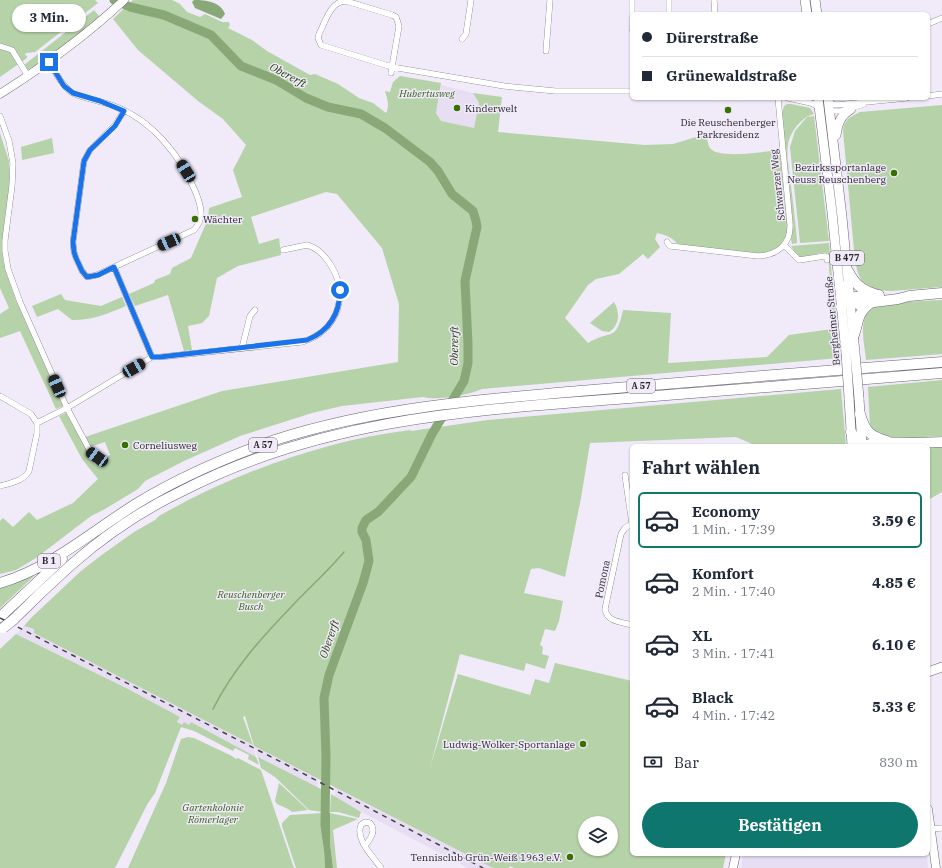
<!DOCTYPE html>
<html lang="de">
<head>
<meta charset="utf-8">
<style>
	body { margin:0; font-family:"IBM Plex Serif",serif; background:#f6f6f7; color:#1f2937; height:100vh; display:flex; flex-direction:column; font-size:15px; white-space:nowrap }
	* { box-sizing:border-box; margin:0 }
	p { font-size:13px; color:#747a83 }
	.icon { flex:none; width:22px; height:22px; fill:none; stroke:currentColor; stroke-width:2; stroke-linecap:round; stroke-linejoin:round }
	.map { position:relative; flex:1; overflow:hidden }
	.sheet { position:absolute; left:630px; top:444px; width:300px; height:412px; display:flex; flex-direction:column; background:#fff; border-radius:6px; box-shadow:0 1px 3px #0004 }
	.sheet>* { flex:none }
	.top-card { position:absolute; left:630px; top:12px; width:300px; height:88px; border-radius:6px; box-shadow:0 1px 3px #0004; display:grid; align-content:center; height:88px; padding:0 12px; background:#fff }
	.buttons { position:absolute; left:578px; top:816px; display:grid; gap:8px }
	.buttons a { display:grid; place-items:center; width:40px; height:40px; border-radius:50%; background:#fff; box-shadow:0 1px 3px #0004; font-size:20px }
	.end { position:absolute; width:18px; height:18px; margin:-9px; border:5px solid #1a73e8; background:#fff; box-shadow:0 0 0 2px #fff }
	.from { border-radius:50% }
	.bubble { position:absolute; height:28px; border-radius:14px; background:#fff; box-shadow:0 1px 3px #0004; font-size:13px; font-weight:800; line-height:28px; text-align:center }
	.car { position:absolute; width:12px; height:24px; margin:-12px -6px; border-radius:5px; box-shadow:0 0 3px 1px #0007; background:linear-gradient(#222 24%,#8ab4d8 0 40%,#222 0 76%,#8ab4d8 0 86%,#222 0) }
	.top-card b { display:flex; align-items:center; gap:14px; height:38px; font-size:15px }
	.top-card b+b { border-top:1px solid #e0e1e3 }
	.top-card i { width:10px; height:10px; background:#1f2937 }
	ul { padding:0; list-style:none }
	li { display:flex; align-items:center; gap:12px; height:56px; margin:0 8px 6px; padding:0 4px; border:2px solid transparent; border-radius:6px }
	li div { flex:1 }
	li b { display:block; font-size:15px }
	li em { font-style:normal; font-weight:800 }
	li.on { border-color:#0f766e }
	li>.icon { width:36px; height:36px; stroke-width:1.5 }
	h2 { padding:0 12px; font-size:18px; line-height:48px }
	.pay { display:flex; align-items:center; gap:10px; height:44px; padding:0 12px; font-size:15px }
	.pay p { margin-inline-start:auto }
	.button { display:flex; gap:8px; margin-top:auto; padding:8px 12px }
	.button a { flex:1; height:46px; border-radius:24px; background:#0f766e; color:#fff; font-size:16px; font-weight:800; line-height:46px; text-align:center }
	.map>svg:first-child { display:block }
	.built { fill:#e7def4 }
	.green { fill:#b6d2a8; fill-rule:evenodd }
	.water { fill:#88a977 }
	.lines { fill:none; stroke-linecap:round; stroke-linejoin:round }
	.stream { stroke:#88a977; stroke-width:1.5 }
	.river { stroke:#88a977; stroke-width:9 }
	.street-casing { stroke:#6b6673; stroke-width:6 }
	.secondary-casing { stroke:#6b6673; stroke-width:9 }
	.primary-casing { stroke:#6b6673; stroke-width:10 }
	.highway-casing { stroke:#6b6673; stroke-width:11 }
	.street { stroke:#fff; stroke-width:5.5 }
	.secondary { stroke:#fff; stroke-width:8 }
	.primary { stroke:#fff; stroke-width:9 }
	.highway { stroke:#fff; stroke-width:10 }
	.rail { stroke:#464249; stroke-width:1.5; stroke-dasharray:5 5; stroke-linecap:butt }
	.primary-bridge-casing { stroke:#6b6673; stroke-width:10; stroke-linecap:butt }
	.highway-bridge-casing { stroke:#6b6673; stroke-width:11; stroke-linecap:butt }
	.primary-bridge { stroke:#fff; stroke-width:9 }
	.highway-bridge { stroke:#fff; stroke-width:10 }
	.route { stroke:#1a73e8; stroke-width:5 }
	.poi-dot { fill:#387100; stroke:#f0eaf9; stroke-width:1.5 }
	.labels { text-anchor:middle; stroke-width:3; stroke-linejoin:round; paint-order:stroke }
	.shield { fill:#f0eaf9; stroke:#65626a; stroke-width:1 }
	.shield-label { font-size:9px; font-weight:bold; fill:#2a272d }
	.park-label { font-size:10px; font-style:italic; fill:#38621c; stroke:#f0eaf9 }
	.poi-label { font-size:10px; fill:#2a272d; stroke:#f0eaf9; text-anchor:start }
	.street-label { font-size:10px; fill:#2a272d; stroke:#f0eaf9 }
	.water-label { font-size:11px; font-style:italic; fill:#1f3e07; stroke:#f0eaf9 }
</style>
</head>
<body>
<div class="map">
<svg width="942" height="868" viewBox="0 0 942 868">
	<rect width="100%" height="100%" fill="#f0eaf9"/>
	<!-- built -->
	<path class="built" d="M441 85 473 93 479 103 474 128 441 121 436 113Z
		M24 626 34 629 253 745 256 757 191 722 189 725H182L177 723 180 717 102 676 16 634Z
		M254 746 318 779 317 788 258 757Z
		M335 788 486 864 493 868H468L337 799 335 797Z
		M743 854H927L928 868H741Z"/>
	<!-- green -->
	<path class="green" d="M0 0H95L98 3 35 52 26 53 25 55 27 56V58L0 77Z
		M133 0H172L180 4 187 12 200 17 205 14 222 22H229L230 25 228 28 252 40 267 51 310 75 315 74 338 84 359 98 373 103 386 113C390 106 387 98 385 91L390 92 393 82 400 76 441 83 436 113 441 121 474 128 479 103 473 93 502 97 498 132 645 145 673 144 706 134C707 138 708 145 710 148 718 160 767 151 780 150L788 232C782 246 776 251 760 254L678 245C673 237 665 235 657 233L655 239 660 247 648 259 643 254 619 274 596 279 588 285 565 318 588 343C611 329 616 343 623 310L671 313 668 363 767 357 789 335 832 329 827 295 830 280 828 253C819 252 809 257 799 258L791 246 829 243 839 358 482 389C468 395 437 401 423 397L342 406 312 413 240 436 184 461 145 481 138 489 105 509 91 516 36 558 16 570 0 574V521L3 518 13 527 29 512 37 520 73 503 98 479 82 459 59 416 66 413 95 465 110 455 105 442 90 447 85 437 222 391 398 362 399 304 382 248 337 194 326 192 251 217 259 244 279 238 281 255 238 266 217 278 209 316 202 323 188 326 192 350 184 351 168 295 135 306 129 294 154 283 155 280 170 274 172 268 191 258 208 219 209 208 242 197 233 170 246 145 223 119 198 101 138 50 113 19Z
		M94 10 100 17 48 58 27 70 24 65Z
		M787 104H791L810 108 814 114C801 117 790 132 788 145 786 156 789 168 790 179 793 199 795 220 797 240V243L792 244 791 239 793 224 782 113 784 106Z
		M942 105V287L891 291 872 290 863 284 858 273 855 261 843 131 844 125 848 119 854 115 860 112Z
		M814 116 829 241 800 243 790 147 795 131 807 117Z
		M0 133 9 161 10 181 2 241 3 260 7 275 17 303 63 406 56 409 20 331 0 338V314L9 308 0 288Z
		M52 138 54 153 22 160 21 147Z
		M61 294 65 300 101 306 122 297 126 306C107 314 93 320 72 320L58 309 37 317 32 306Z
		M942 300V354L866 360C865 348 861 333 864 321 865 316 868 310 872 308 882 301 928 301 942 300Z
		M614 302C620 312 620 325 609 332L602 331 590 323Z
		M942 380V436L892 439 875 434 870 426 868 387Z
		M841 389 846 446H757L736 437 590 443 581 498 565 577 539 568 531 569 524 593 563 601 559 621 555 631 545 629 540 645 543 647 542 654 549 656 545 669 526 663 524 671 460 654 430 768 458 674 530 695 535 679 549 683 555 663 632 681V854H726L723 868H514L510 866 509 868H493L254 746 245 716 243 717 253 745 34 633V629L24 626 31 618 81 571 103 554 134 532 155 520 159 516C213 485 270 462 329 446 356 438 383 434 410 430L411 431 488 420ZM585 823H611V849H585Z
		M942 446V492L928 500V447Z
		M33 574 34 576 0 608V587Z
		M16 634 126 688 180 717 177 722 182 725 184 722 189 725 191 722 256 757 259 765 248 759 249 755 235 748 233 751 194 731 181 727 155 793 148 803 115 868H0V649Z
		M188 737 194 738 232 756 236 759 238 758 261 770 294 868H128L166 783 181 739Z
		M258 757 323 790 322 812 309 810 275 777 261 768Z
		M279 783 308 810 292 812 288 809 277 804 275 801Z
		M331 794 361 812 359 818 338 812H330Z
		M322 813 321 831 324 851 325 868H296L282 826V823L290 815Z
		M330 813 358 819 333 830 337 868H333L330 843Z"/>
	<!-- water -->
	<path class="water" d="M194 0C206 0 221 2 225 14L221 19 195 8 192 2Z
		M322 813H330V843L333 868H325L324 851 321 831Z"/>
	<g class="lines">
		<!-- stream -->
		<path class="stream" d="M213 709C233 669 262 637 293 605 310 587 328 571 344 552"/>
		<!-- river -->
		<path class="river" d="M114 0 130 7 164 15 211 35 241 66 276 80 306 98 328 107 361 114 385 128 430 162 438 171 452 194 473 211 476 221 477 227 465 281 468 344V363L464 381 432 434 411 477 378 512 366 520 362 528V532L366 540 369 561 363 583 329 675 324 698 326 757 325 826"/>
		<!-- street casing -->
		<g class="street-casing">
			<path id="street" d="M632 0V29
				M669 0V14
				M714 0 715 14
				M928 24 942 18
				M462 39 466 34 471 0
				M0 46 12 50 28 76
				M546 51 550 0
				M49 63C56 72 61 85 71 92 80 98 102 101 114 106 152 120 181 156 196 193 201 206 205 219 194 230L114 267
				M391 73 392 67 399 26 396 17 392 15 346 1C330 1 325 23 319 34L318 38 321 45 392 67 504 86 555 91H632
				M928 96 942 94
				M788 98 811 103 819 107
				M828 101 832 104 836 105 907 98
				M124 111 115 125 90 150 84 161 73 242 74 252 76 258 82 271 87 277 97 275 114 267 152 357
				M829 111H841L864 104
				M0 116 9 141 13 163 12 186 5 240V251L8 269 20 302 67 408 90 451 97 457
				M667 242 670 246 758 256C778 255 791 244 790 224L778 98
				M784 245 799 260 825 256 827 257V260
				M242 348 250 316 255 310
				M0 396 31 414 37 423V433L29 471C24 481 10 483 0 486
				M37 423 67 408 152 357H160L302 342C339 331 351 292 328 261 323 254 315 247 307 245L283 250
				M625 475 632 524
				M632 524 625 528 621 534 605 609C607 622 621 622 632 625
				M931 829 942 828
				M365 846C370 839 377 831 370 823L365 822 361 825C355 840 373 856 381 868"/>
		</g>
		<!-- secondary casing -->
		<g class="secondary-casing">
			<path id="secondary" d="M0 94C44 66 86 36 124 0
				M928 809 936 868
				M733 868 736 854"/>
		</g>
		<!-- primary casing -->
		<g class="primary-casing">
			<path id="primary" d="M805 0 807 14
				M815 0 817 14
				M818 98 832 212 846 353
				M828 98 842 217 855 353
				M836 135C838 123 840 116 851 109
				M849 398 852 446
				M859 398 862 446
				M928 672 942 667"/>
		</g>
		<!-- highway casing -->
		<g class="highway-casing">
			<path id="highway" d="M848 271C855 284 861 290 875 294
				M840 285 853 302 858 304 898 299 909 296 942 293
				M841 307C852 293 863 297 879 295
				M854 335C859 320 857 312 872 302
				M860 414C865 431 869 436 887 441
				M851 432 859 446
				M864 446C872 441 906 443 917 443 925 443 934 442 942 442
				M0 583C51 568 91 532 136 504 180 477 227 457 275 440 377 407 486 399 592 390 709 380 825 371 942 362
				M0 617 62 559
				M13 620C32 601 51 583 71 565 104 536 142 510 182 491 324 418 474 410 630 398 734 390 838 381 942 373"/>
		</g>
		<!-- street -->
		<use href="#street" class="street"/>
		<!-- secondary -->
		<use href="#secondary" class="secondary"/>
		<!-- primary -->
		<use href="#primary" class="primary"/>
		<!-- highway -->
		<use href="#highway" class="highway"/>
		<!-- rail -->
		<path class="rail" d="M0 618 285 764 483 868"/>
		<!-- primary-bridge casing -->
		<g class="primary-bridge-casing">
			<path id="primary-bridge" d="M846 353 849 398
				M855 353 859 398"/>
		</g>
		<!-- highway-bridge casing -->
		<g class="highway-bridge-casing">
			<path id="highway-bridge" d="M3 628 13 620"/>
		</g>
		<!-- primary-bridge -->
		<use href="#primary-bridge" class="primary-bridge"/>
		<!-- highway-bridge -->
		<use href="#highway-bridge" class="highway-bridge"/>
	</g>
	<g class="lines">
		<!-- route -->
		<path class="route" d="M49 62 64 86 73 93 100 101 124 111 115 126 90 150 84 161 73 242 74 252 76 258 82 271 87 277 98 275 114 267 152 357H160L186 354 307 340C329 331 340 314 340 290"/>
	</g>
	<!-- markers -->
	<g class="poi-dot">
		<circle cx="457" cy="108" r="4"/>
		<circle cx="728" cy="110" r="4"/>
		<circle cx="894" cy="173" r="4"/>
		<circle cx="195" cy="219" r="4"/>
		<circle cx="125" cy="445" r="4"/>
		<circle cx="583" cy="744" r="4"/>
		<circle cx="570" cy="857" r="4"/>
	</g>
	<g class="labels">
		<!-- shield labels -->
		<g class="shield">
			<rect x="830" y="251" width="34" height="14" rx="3"/>
			<rect x="627" y="379" width="28" height="14" rx="3"/>
			<rect x="249" y="438" width="28" height="14" rx="3"/>
			<rect x="38" y="554" width="22" height="14" rx="3"/>
		</g>
		<g class="shield-label">
			<text x="847" y="261">B 477</text>
			<text x="641" y="389">A 57</text>
			<text x="263" y="448">A 57</text>
			<text x="49" y="564">B 1</text>
		</g>
		<!-- park labels -->
		<g class="park-label">
			<text x="427" y="97">Hubertusweg</text>
			<text x="251" y="598">Reuschenberger<tspan x="251" dy="12">Busch</tspan></text>
			<text x="213" y="811">Gartenkolonie<tspan x="213" dy="12">Römerlager</tspan></text>
		</g>
		<!-- poi labels -->
		<g class="poi-label">
			<text x="465" y="112">Kinderwelt</text>
			<text x="728" y="126" text-anchor="middle">Die Reuschenberger<tspan x="728" dy="12">Parkresidenz</tspan></text>
			<text x="886" y="171" text-anchor="end">Bezirkssportanlage<tspan x="886" dy="12">Neuss Reuschenberg</tspan></text>
			<text x="203" y="223">Wächter</text>
			<text x="133" y="449">Corneliusweg</text>
			<text x="575" y="748" text-anchor="end">Ludwig-Wolker-Sportanlage</text>
			<text x="562" y="861" text-anchor="end">Tennisclub Grün-Weiß 1963 e.V.</text>
		</g>
		<!-- street labels -->
		<g class="street-label">
			<text transform="translate(777 185) rotate(-96)" y="4">Schwarzer Weg</text>
			<text transform="translate(832 321) rotate(-95)" y="4">Bergheimer Straße</text>
			<text transform="translate(602 579) rotate(-78)" y="4">Pomona</text>
		</g>
		<!-- water labels -->
		<g class="water-label">
			<text transform="translate(288 75) rotate(28)" y="4">Obererft</text>
			<text transform="translate(454 346) rotate(-89)" y="4">Obererft</text>
			<text transform="translate(329 639) rotate(-71)" y="4">Obererft</text>
		</g>
	</g>
</svg>
<div class="buttons">
<a><svg class="icon" aria-label="layers" viewBox="0 0 24 24"><path d="M12 4l9 5-9 5-9-5zM3 14l9 5 9-5"/></svg></a>
</div>
<i class="end from" style="left:340px;top:290px"></i>
<i class="end" style="left:49px;top:62px"></i>
<div class="bubble" style="left:12px;top:4px;width:74px">3 Min.</div>
<i class="car" style="left:186px;top:171px;rotate:328deg"></i>
<i class="car" style="left:169px;top:242px;rotate:246deg"></i>
<i class="car" style="left:134px;top:368px;rotate:60deg"></i>
<i class="car" style="left:57px;top:386px;rotate:336deg"></i>
<i class="car" style="left:97px;top:457px;rotate:306deg"></i>
<div class="top-card">
<b><i class="from"></i>Dürerstraße</b>
<b><i></i>Grünewaldstraße</b>
</div>
<section class="sheet">
<h2>Fahrt wählen</h2>
<ul>
<li class="on"><svg class="icon" aria-label="car" viewBox="0 0 24 24"><path d="M5 17H2v-5l4-1 3-4h7l3 4 3 1v5h-3M9 17h6M6 11h13"/><circle cx="7" cy="17" r="2"/><circle cx="17" cy="17" r="2"/></svg><div><b>Economy</b><p>1 Min. · 17:39</p></div><em>3.59 €</em></li>
<li><svg class="icon" aria-label="car" viewBox="0 0 24 24"><path d="M5 17H2v-5l4-1 3-4h7l3 4 3 1v5h-3M9 17h6M6 11h13"/><circle cx="7" cy="17" r="2"/><circle cx="17" cy="17" r="2"/></svg><div><b>Komfort</b><p>2 Min. · 17:40</p></div><em>4.85 €</em></li>
<li><svg class="icon" aria-label="car" viewBox="0 0 24 24"><path d="M5 17H2v-5l4-1 3-4h7l3 4 3 1v5h-3M9 17h6M6 11h13"/><circle cx="7" cy="17" r="2"/><circle cx="17" cy="17" r="2"/></svg><div><b>XL</b><p>3 Min. · 17:41</p></div><em>6.10 €</em></li>
<li><svg class="icon" aria-label="car" viewBox="0 0 24 24"><path d="M5 17H2v-5l4-1 3-4h7l3 4 3 1v5h-3M9 17h6M6 11h13"/><circle cx="7" cy="17" r="2"/><circle cx="17" cy="17" r="2"/></svg><div><b>Black</b><p>4 Min. · 17:42</p></div><em>5.33 €</em></li>
</ul>
<div class="pay"><svg class="icon" aria-label="cash" viewBox="0 0 24 24"><path d="M3 7h18v10H3z"/><circle cx="12" cy="12" r="2"/></svg>Bar<p>830 m</p></div>
<div class="button"><a>Bestätigen</a></div>
</section>
</div>
</body>
</html>
